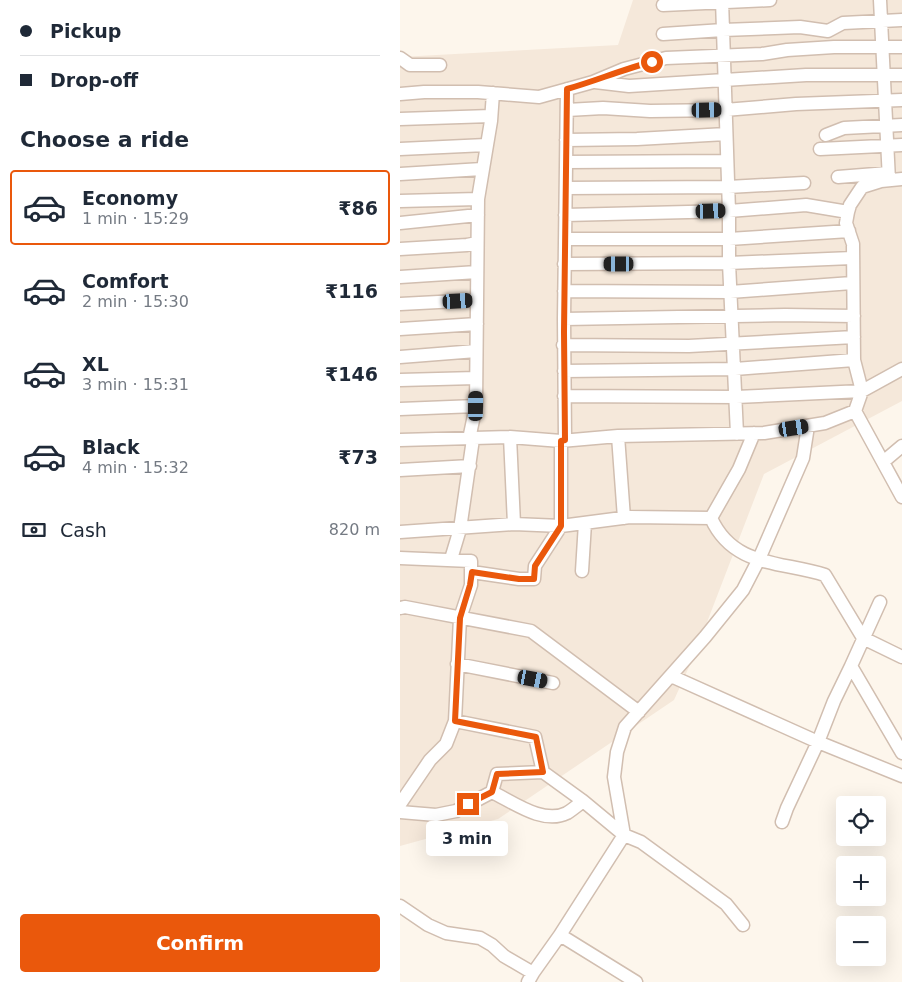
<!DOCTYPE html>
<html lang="en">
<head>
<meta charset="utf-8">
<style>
	body { margin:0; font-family:"DejaVu Sans",sans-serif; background:#f2f2f3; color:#1f2937; height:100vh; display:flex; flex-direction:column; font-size:19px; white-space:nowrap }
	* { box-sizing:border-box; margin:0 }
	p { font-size:16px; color:#747a83 }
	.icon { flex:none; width:28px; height:28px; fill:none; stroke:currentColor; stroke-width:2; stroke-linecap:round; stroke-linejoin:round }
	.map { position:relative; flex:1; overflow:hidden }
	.panel { display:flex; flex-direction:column; background:#fff; width:400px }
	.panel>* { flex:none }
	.banner { display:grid; align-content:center; height:110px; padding:0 20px; background:#fff }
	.buttons { position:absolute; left:436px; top:796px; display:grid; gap:10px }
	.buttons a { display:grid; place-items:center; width:50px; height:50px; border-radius:5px; background:#fff; box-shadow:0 5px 20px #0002; font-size:25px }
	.end { position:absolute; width:22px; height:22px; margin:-11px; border:6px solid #ea580c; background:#fff; box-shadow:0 0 0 2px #fff }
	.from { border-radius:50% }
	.bubble { position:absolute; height:35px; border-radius:5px; background:#fff; box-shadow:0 5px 20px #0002; font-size:16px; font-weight:700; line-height:35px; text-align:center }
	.car { position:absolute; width:15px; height:30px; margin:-15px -8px; border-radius:6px; box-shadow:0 0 4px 1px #0007; background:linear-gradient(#222 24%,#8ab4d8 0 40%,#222 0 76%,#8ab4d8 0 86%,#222 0) }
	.banner b { display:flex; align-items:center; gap:18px; height:48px; font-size:19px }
	.banner b+b { border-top:1px solid #e0e1e3 }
	.banner i { width:12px; height:12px; background:#1f2937 }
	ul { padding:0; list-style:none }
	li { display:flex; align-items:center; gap:15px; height:75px; margin:0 10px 8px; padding:0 10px; border:2px solid transparent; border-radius:5px }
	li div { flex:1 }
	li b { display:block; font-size:19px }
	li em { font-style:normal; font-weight:700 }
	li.current { border-color:#ea580c }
	li>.icon { width:45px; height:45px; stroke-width:1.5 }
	h2 { padding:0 20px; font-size:22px; line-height:60px }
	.pay { display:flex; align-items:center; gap:12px; height:55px; padding:0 20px; font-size:19px }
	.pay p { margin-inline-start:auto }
	.button { display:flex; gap:10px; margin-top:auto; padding:10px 20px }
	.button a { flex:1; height:58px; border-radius:5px; background:#ea580c; color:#fff; font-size:20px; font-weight:700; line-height:58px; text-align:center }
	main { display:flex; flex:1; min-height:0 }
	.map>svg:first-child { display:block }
	.residential { fill:#f5e8da }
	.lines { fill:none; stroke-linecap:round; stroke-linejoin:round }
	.minor-casing { stroke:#d1beb0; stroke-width:15 }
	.minor { stroke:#fff; stroke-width:12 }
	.route { stroke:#ea580c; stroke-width:6 }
</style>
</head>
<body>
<main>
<section class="panel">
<div class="banner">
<b><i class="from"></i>Pickup</b>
<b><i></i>Drop-off</b>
</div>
<h2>Choose a ride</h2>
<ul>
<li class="current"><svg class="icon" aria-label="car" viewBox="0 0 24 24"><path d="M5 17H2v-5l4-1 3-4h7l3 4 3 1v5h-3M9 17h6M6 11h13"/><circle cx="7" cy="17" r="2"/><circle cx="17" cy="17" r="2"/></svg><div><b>Economy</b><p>1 min · 15:29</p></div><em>₹86</em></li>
<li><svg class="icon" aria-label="car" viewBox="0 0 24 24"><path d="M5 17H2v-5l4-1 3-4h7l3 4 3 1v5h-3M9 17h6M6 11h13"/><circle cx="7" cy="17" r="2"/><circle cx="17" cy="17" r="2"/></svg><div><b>Comfort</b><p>2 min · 15:30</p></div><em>₹116</em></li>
<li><svg class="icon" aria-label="car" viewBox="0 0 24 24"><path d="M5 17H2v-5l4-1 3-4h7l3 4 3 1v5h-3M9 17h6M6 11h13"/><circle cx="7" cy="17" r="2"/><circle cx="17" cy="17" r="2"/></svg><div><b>XL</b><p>3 min · 15:31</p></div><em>₹146</em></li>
<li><svg class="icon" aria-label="car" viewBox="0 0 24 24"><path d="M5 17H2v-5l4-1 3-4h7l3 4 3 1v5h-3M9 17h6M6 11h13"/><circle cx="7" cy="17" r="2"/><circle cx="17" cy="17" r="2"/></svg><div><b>Black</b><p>4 min · 15:32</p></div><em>₹73</em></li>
</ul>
<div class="pay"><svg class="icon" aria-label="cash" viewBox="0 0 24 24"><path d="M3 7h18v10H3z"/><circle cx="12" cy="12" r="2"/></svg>Cash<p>820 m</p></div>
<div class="button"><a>Confirm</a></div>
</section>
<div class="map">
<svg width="502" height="982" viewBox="0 0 502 982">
	<rect width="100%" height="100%" fill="#fdf6ec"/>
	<!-- residential -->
	<path class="residential" d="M233 0H502V401L364 474 294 656 274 700 98 819 0 846V57L218 45Z"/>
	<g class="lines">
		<!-- minor casing -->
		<g class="minor-casing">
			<path id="minor" d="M322 0 329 211V263L337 434
				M480 0 489 180
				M263 5 370 0
				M263 34 323 30 400 27 428 31 443 23 502 20
				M0 58 10 65H40
				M195 82 229 86 406 75H502
				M0 94 24 92H78L139 97 193 82 224 69 266 58 362 54 387 50 434 47H502
				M167 110 203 108 250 111 325 110 396 104 502 100
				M0 119 91 116
				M426 135 444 128 502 125
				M166 140 237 139 326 134
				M0 149 86 145
				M420 149 502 145
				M166 162 327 161
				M0 174 82 169
				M438 177 488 173
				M166 188 328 187 404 183
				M0 201 78 199
				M165 215 329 211 406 205 448 212
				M0 223 78 215
				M165 239H329L449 231
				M0 249 67 245 77 243
				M164 264 329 263 452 258
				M0 277 77 272
				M164 291 330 292 452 283
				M0 304 77 300
				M164 319 385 315 454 316
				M0 329 77 324
				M163 345 289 346 454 337
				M0 357 76 351
				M164 371 335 369 454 360
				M0 380 76 378
				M164 396 336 397 462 391 454 360 453 244 446 223 448 212 450 205 462 187 481 181 502 179
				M0 409 76 406
				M455 411 502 497
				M218 436 224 518
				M110 437 114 524
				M69 439 76 406 78 199 91 121 93 93
				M0 440 110 437 161 441 218 436 364 433 425 423 455 411 462 391 502 369
				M165 440 164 319 167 89
				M483 462 502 446
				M0 470 70 466
				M311 518C333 567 380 561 425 575L463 638 502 657
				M311 518 339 469 354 433
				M0 532 114 524 161 526 230 517 311 518
				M0 558 71 561V585L60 618 55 721 46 744 30 760 0 804
				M51 559 60 529 73 439
				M182 571 185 523
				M72 572 119 579H134L135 566 161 526V441
				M480 602 451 666 502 753
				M0 608 5 607 131 631 239 712
				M57 664 153 683
				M271 676 418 742 502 776
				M55 721 135 737 143 772
				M92 792 97 774 143 772 183 801 224 835 241 842 326 904 343 925
				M0 812 36 815 56 811 92 792C113 802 143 825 167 813 172 810 178 805 183 801
				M382 822 387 808 418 742 434 701 451 666
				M0 906 28 925 46 933 80 938 92 945 104 956 133 973
				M160 935 236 982
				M128 982 133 973 160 935 224 835 214 777 217 752 225 727 305 637 343 590 359 559 403 458 408 426"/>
		</g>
		<!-- minor -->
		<use href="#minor" class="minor"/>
	</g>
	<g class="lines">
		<!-- route -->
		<path class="route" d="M68 804 92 792 97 774 143 772 136 737 55 721 60 618 70 585 72 572 119 579H134L135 566 161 526V441L165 440 164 332 167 89C196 81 223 69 252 62"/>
	</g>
</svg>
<div class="buttons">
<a><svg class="icon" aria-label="locate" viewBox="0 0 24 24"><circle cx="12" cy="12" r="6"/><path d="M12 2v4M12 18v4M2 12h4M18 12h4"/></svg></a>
<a>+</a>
<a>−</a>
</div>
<i class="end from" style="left:252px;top:62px"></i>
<i class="end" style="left:68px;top:804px"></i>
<div class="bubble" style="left:26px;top:821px;width:82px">3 min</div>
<i class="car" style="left:307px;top:110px;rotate:89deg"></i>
<i class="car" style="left:311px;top:211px;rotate:88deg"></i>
<i class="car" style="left:219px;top:264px;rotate:270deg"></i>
<i class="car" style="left:58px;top:301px;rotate:87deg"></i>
<i class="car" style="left:76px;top:406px;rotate:1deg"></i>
<i class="car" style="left:394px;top:428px;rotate:81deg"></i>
<i class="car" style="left:133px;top:679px;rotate:101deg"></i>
</div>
</main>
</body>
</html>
